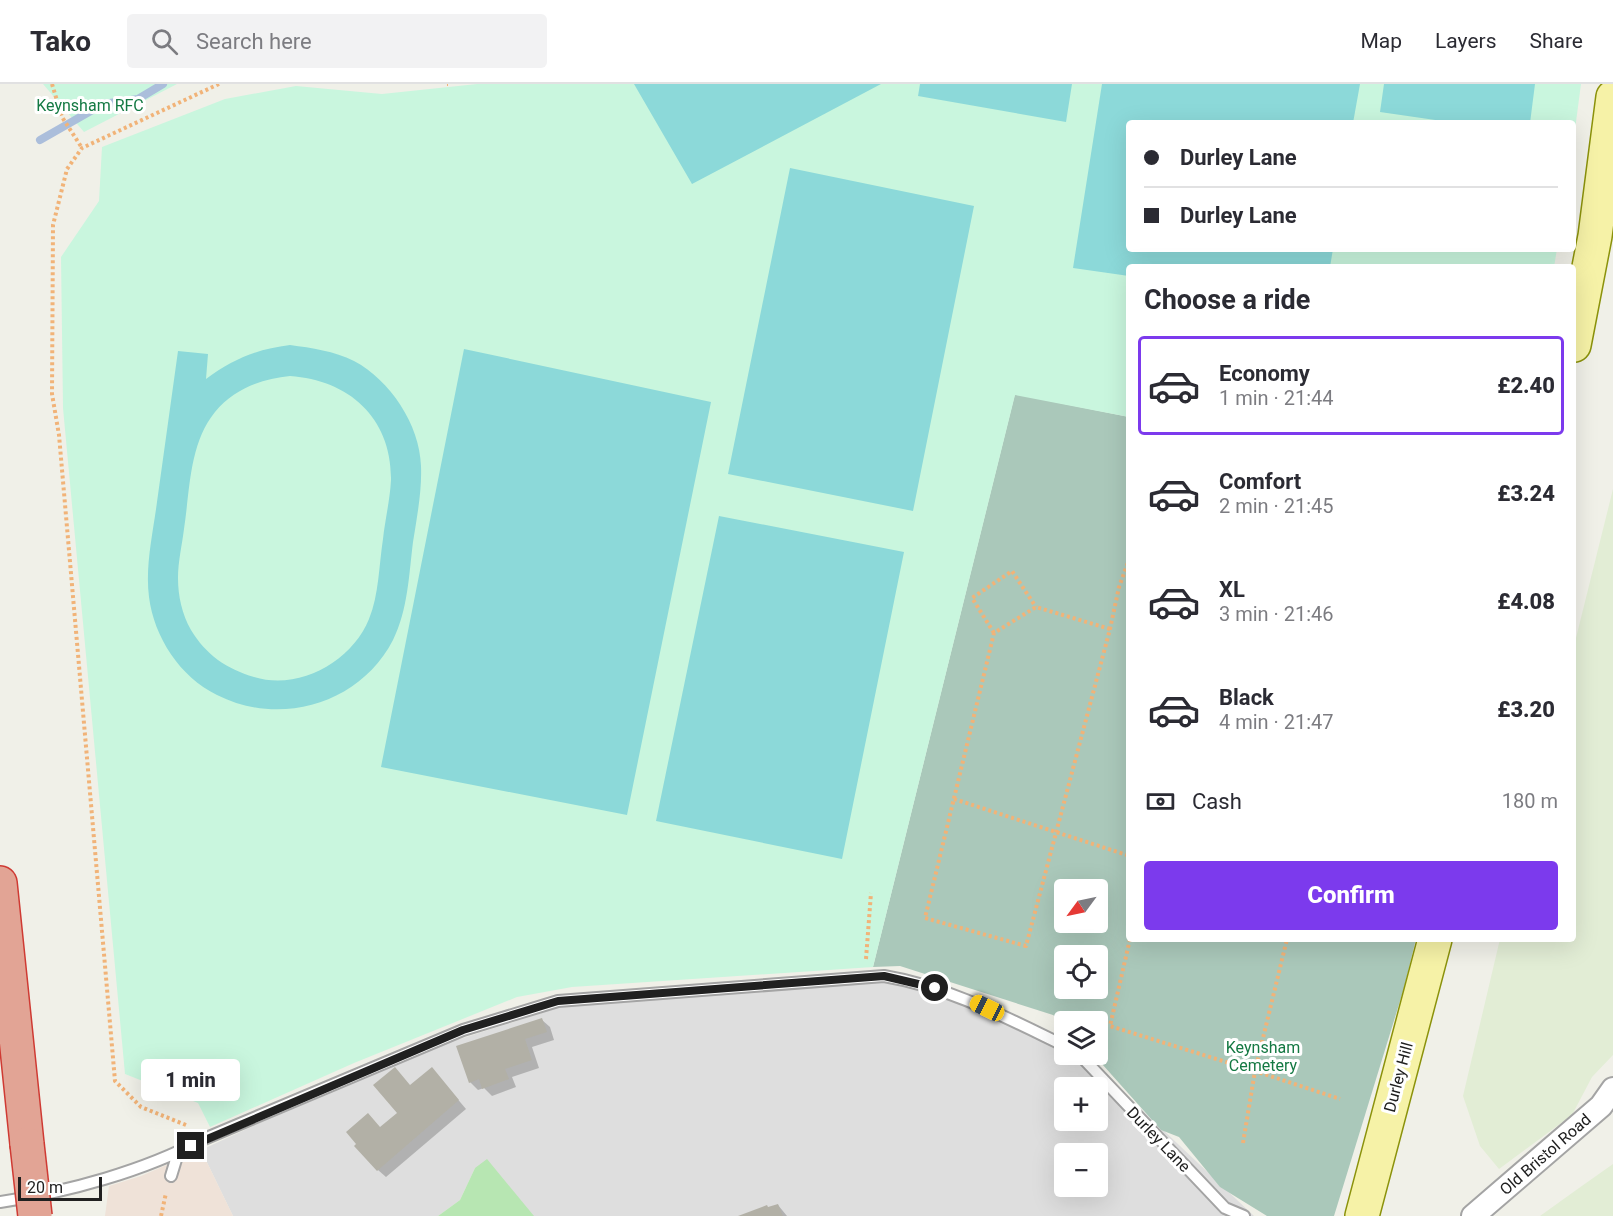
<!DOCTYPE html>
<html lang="en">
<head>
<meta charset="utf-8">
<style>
	body { margin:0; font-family:Roboto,sans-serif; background:#f2f2f3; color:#2b2b33; height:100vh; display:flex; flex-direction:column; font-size:22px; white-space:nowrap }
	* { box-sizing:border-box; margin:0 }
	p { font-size:20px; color:#7c7c81 }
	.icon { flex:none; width:33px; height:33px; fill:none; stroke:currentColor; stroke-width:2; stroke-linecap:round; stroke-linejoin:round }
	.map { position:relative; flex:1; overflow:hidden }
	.sheet { position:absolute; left:1126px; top:180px; width:450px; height:678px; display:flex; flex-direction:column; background:#fff; border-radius:6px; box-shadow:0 6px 24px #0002 }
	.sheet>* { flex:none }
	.hud { position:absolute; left:1126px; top:36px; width:450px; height:132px; border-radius:6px; box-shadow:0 6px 24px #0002; display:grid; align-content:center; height:132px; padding:0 18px; background:#fff }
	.needle { width:39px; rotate:237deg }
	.tools { position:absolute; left:1054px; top:795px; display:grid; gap:12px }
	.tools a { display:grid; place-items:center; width:54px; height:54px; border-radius:6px; background:#fff; box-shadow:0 6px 24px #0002; font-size:30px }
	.scale { position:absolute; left:18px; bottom:15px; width:84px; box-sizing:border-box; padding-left:6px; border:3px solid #202020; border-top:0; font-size:16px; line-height:21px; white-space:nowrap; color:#202020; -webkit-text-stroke:4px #fff; paint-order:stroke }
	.end { position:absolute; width:27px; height:27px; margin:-14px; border:8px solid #202020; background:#fff; box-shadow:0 0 0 3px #fff }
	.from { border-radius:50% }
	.bubble { position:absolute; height:42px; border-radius:6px; background:#fff; box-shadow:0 6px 24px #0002; font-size:20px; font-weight:800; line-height:42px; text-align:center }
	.car { position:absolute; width:18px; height:36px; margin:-18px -9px; border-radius:8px; box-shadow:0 0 4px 2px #0007; background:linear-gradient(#f5c518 24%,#345 0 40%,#f5c518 0 76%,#345 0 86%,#f5c518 0) }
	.hud b { display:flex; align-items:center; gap:21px; height:57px; font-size:22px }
	.hud b+b { border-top:2px solid #e1e1e2 }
	.hud i { width:15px; height:15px; background:#2b2b33 }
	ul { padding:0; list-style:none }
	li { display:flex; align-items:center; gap:18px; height:99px; margin:0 12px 9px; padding:0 6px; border:3px solid transparent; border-radius:6px }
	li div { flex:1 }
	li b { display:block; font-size:22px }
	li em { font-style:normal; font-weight:800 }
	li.current { border-color:#7c3aed }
	li>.icon { width:54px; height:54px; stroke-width:1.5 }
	h2 { padding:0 18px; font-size:27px; line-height:72px }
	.pay { display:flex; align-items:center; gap:15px; height:66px; padding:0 18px; font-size:22px }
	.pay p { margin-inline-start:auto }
	.button { display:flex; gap:12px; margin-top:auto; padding:12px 18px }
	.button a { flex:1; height:69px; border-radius:6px; background:#7c3aed; color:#fff; font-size:24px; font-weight:800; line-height:69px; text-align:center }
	header { display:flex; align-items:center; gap:36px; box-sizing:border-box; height:84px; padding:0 30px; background:#fff; border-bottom:2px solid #e1e1e2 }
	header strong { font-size:28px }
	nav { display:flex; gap:33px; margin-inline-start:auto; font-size:21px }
	.search { width:420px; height:54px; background:#f2f2f3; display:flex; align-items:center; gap:15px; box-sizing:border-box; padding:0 21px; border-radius:6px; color:#7c7c81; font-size:22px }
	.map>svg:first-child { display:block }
	.residential { fill:#dedede; fill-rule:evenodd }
	.commercial { fill:#efe2d8 }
	.farmland { fill:#e2edd5 }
	.grass { fill:#b7e6b2 }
	.cemetery { fill:#aac8ba; fill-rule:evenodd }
	.park { fill:#c9f6de }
	.pitch { fill:#8cd9d9; fill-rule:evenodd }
	.shadow { fill:#0003 }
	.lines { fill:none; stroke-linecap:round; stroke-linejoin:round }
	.stream { stroke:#abbedb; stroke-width:8 }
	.building { fill:#b2b0a6 }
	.lane-casing { stroke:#a4a4a4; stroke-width:14 }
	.street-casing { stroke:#a4a4a4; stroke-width:26 }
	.primary-casing { stroke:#8b920b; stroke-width:36 }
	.highway-casing { stroke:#cf3a33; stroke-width:36 }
	.path { stroke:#f1b378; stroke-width:4; stroke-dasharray:3 3; stroke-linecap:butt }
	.lane { stroke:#fff; stroke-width:10 }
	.street { stroke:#fff; stroke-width:22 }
	.primary { stroke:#f6f2a7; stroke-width:33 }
	.highway { stroke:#e2a495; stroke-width:33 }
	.highway-bridge-casing { stroke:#cf3a33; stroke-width:36; stroke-linecap:butt }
	.highway-bridge { stroke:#e2a495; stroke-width:33 }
	.route { stroke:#202020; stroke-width:8 }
	.labels { text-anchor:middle; stroke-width:6; stroke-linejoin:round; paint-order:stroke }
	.park-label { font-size:16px; fill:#147943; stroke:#fff }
	.street-label { font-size:16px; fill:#202020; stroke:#fff }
</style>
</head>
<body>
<header>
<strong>Tako</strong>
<div class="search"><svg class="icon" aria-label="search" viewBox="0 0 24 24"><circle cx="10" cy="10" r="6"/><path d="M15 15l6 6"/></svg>Search here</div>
<nav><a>Map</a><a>Layers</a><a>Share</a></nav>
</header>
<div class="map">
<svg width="1613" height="1132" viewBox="0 0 1613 1132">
	<rect width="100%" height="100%" fill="#f0f0e8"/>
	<!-- residential -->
	<path class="residential" d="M875 892 972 920 1065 961V970L1077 971 1142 1026 1254 1132H533L475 1084 460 1116 438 1132H233L201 1066 401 974 579 917ZM1065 1004H1098V1036H1065ZM1065 1070H1098V1102H1065Z"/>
	<!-- commercial -->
	<path class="commercial" d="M201 1066 233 1132H105L109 1102 141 1092Z"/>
	<!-- farmland -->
	<path class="farmland" d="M1613 405V971L1592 993 1572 1031 1499 1085 1480 1062 1463 1012 1500 855H1574V562Z
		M1613 1080V1132H1540L1579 1104Z"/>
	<!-- grass -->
	<path class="grass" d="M487 1075 534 1132H438L460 1116 475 1084Z"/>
	<!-- cemetery -->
	<path class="cemetery" d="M1015 310 1129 333 1130 855H1416L1404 904 1334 1132H1267L1220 1103 1179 1053 1161 1046 1094 971 1098 970V938L1065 939 1053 931 900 882 873 883ZM1065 806H1098V838H1065ZM1065 872H1098V904H1065Z"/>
	<!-- park -->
	<path class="park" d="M43 0H177L84 48Z
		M477 0H1581L1574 53V39H1130V165H1557L1554 183H1130L1129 333 1015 311 873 883 572 903 517 913 354 979 210 1043 198 1019 125 990 63 324 61 173 99 117 102 63 225 15 296 2 382 10Z"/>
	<!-- pitch -->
	<path class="pitch" d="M634 0H881L692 100Z
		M920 0H1072L1066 38 918 12Z
		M1102 0H1360L1353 39H1130V165H1333L1330 183H1130L1129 192 1073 184Z
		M1384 0H1535L1530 39H1456L1380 28Z
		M790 84 974 122 913 427 728 390Z
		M290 261C312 264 334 267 354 277 390 296 420 341 421 382 422 407 417 433 413 458 409 490 408 526 393 556 360 620 280 643 217 611 180 593 154 553 149 513 145 482 153 449 157 418 164 368 171 317 178 267L208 270 206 295C233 275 257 265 290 261ZM290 292C349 296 392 334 391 396 390 416 385 436 383 455 379 480 379 511 369 535 352 577 300 607 254 593 227 585 206 571 191 546 182 530 178 512 178 494 178 478 182 461 184 445 190 406 189 360 215 328 234 305 261 295 290 292Z
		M464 265 711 318 627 731 381 683Z
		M719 432 904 468 842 775 656 737Z"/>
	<!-- shadow -->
	<path class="shadow" d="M542 936 550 943 554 956 532 963 539 984 512 993 516 1003 492 1012 484 1004 478 1006 470 998Z
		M439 993 466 1025 386 1093 378 1086 381 1045 399 1029 411 1002Z
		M778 1121 787 1132H743Z"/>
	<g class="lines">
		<!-- stream -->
		<path class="stream" d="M40 56 103 20 138 15 163 0"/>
	</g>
	<!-- building -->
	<path class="building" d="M542 934 547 948 525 955 532 976 505 985 509 995 482 1005 479 995 469 999 456 962Z
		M395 983 410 1001 432 983 459 1016 377 1087 354 1062 356 1060 346 1048 368 1029 380 1043 397 1029 373 1001Z
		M778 1120 783 1132H738L767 1121 768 1123Z"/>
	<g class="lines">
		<!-- lane casing -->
		<g class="lane-casing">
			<path id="lane" d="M1079 970 1225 1124 1244 1132
				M171 1092 178 1069
				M0 1118C68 1108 144 1087 204 1055L463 946 558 917 884 892C949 903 1005 933 1065 962"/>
		</g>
		<!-- street casing -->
		<g class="street-casing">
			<path id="street" d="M1473 1132 1601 1022 1613 1005"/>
		</g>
		<!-- primary casing -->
		<g class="primary-casing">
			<path id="primary" d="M1574 261 1595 152 1613 13
				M1362 1132 1435 855"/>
		</g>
		<!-- highway casing -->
		<g class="highway-casing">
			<path id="highway" d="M0 799 27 1060"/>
		</g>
		<!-- path -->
		<path class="path" d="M52 0 62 33 82 64
			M447 0H448
			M1110 545 1036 523 994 549 925 834 1026 862 1110 545 1119 503 1130 473
			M994 549 972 514 1012 487 1036 523
			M954 715 1130 772
			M1130 855 1110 942 1255 987 1287 855
			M866 875 871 809
			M186 1041 141 1023 115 997 59 351 52 310 53 141 67 85 82 64 219 0
			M1243 1059 1255 987 1340 1015
			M161 1132 166 1109"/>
		<!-- lane -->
		<use href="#lane" class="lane"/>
		<!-- street -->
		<use href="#street" class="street"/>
		<!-- primary -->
		<use href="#primary" class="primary"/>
		<!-- highway -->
		<use href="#highway" class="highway"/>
		<!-- highway-bridge casing -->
		<g class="highway-bridge-casing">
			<path id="highway-bridge" d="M27 1060 35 1132"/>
		</g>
		<!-- highway-bridge -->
		<use href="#highway-bridge" class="highway-bridge"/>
	</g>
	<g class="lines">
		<!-- route -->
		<path class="route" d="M191 1062 463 946 558 917 884 892 935 904"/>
	</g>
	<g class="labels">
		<!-- park labels -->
		<g class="park-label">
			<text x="90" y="27">Keynsham RFC</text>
			<text x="1263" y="969">Keynsham<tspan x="1263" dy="18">Cemetery</tspan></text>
		</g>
		<!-- street labels -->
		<g class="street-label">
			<text transform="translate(1398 993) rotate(-75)" y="6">Durley Hill</text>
			<text transform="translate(1159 1055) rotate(46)" y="6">Durley Lane</text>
			<text transform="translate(1545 1070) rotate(-41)" y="6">Old Bristol Road</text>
		</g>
	</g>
</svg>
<div class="tools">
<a><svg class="needle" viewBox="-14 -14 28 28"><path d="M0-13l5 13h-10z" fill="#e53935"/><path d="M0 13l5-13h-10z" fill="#7c7c81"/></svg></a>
<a><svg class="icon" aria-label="locate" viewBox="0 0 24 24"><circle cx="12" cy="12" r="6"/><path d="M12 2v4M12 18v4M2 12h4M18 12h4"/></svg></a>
<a><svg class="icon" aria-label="layers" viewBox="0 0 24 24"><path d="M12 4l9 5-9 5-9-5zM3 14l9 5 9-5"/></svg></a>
<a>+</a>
<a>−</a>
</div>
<div class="scale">20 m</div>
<i class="end from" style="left:935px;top:904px"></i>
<i class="end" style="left:191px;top:1062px"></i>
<div class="bubble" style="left:141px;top:975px;width:99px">1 min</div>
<i class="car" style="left:987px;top:924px;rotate:296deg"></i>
<div class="hud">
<b><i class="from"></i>Durley Lane</b>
<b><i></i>Durley Lane</b>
</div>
<section class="sheet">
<h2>Choose a ride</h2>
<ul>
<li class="current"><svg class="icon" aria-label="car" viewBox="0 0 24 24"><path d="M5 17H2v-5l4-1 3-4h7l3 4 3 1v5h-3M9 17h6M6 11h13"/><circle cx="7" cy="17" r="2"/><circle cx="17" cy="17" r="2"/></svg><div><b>Economy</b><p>1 min · 21:44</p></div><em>£2.40</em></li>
<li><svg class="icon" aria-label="car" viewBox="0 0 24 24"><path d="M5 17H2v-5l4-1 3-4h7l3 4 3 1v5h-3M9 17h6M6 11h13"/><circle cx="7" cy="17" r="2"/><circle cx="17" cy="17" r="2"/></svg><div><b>Comfort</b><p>2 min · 21:45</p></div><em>£3.24</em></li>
<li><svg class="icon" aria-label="car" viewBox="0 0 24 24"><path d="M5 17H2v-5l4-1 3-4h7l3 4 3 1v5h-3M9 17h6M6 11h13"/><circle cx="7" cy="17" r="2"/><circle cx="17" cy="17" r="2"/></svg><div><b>XL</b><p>3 min · 21:46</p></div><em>£4.08</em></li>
<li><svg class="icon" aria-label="car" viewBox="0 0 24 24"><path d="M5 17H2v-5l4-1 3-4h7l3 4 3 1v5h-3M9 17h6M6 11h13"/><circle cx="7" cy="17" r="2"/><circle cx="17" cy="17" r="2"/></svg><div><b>Black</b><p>4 min · 21:47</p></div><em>£3.20</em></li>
</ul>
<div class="pay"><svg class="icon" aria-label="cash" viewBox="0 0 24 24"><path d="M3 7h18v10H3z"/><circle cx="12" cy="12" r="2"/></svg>Cash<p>180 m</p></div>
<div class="button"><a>Confirm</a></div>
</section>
</div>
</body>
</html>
